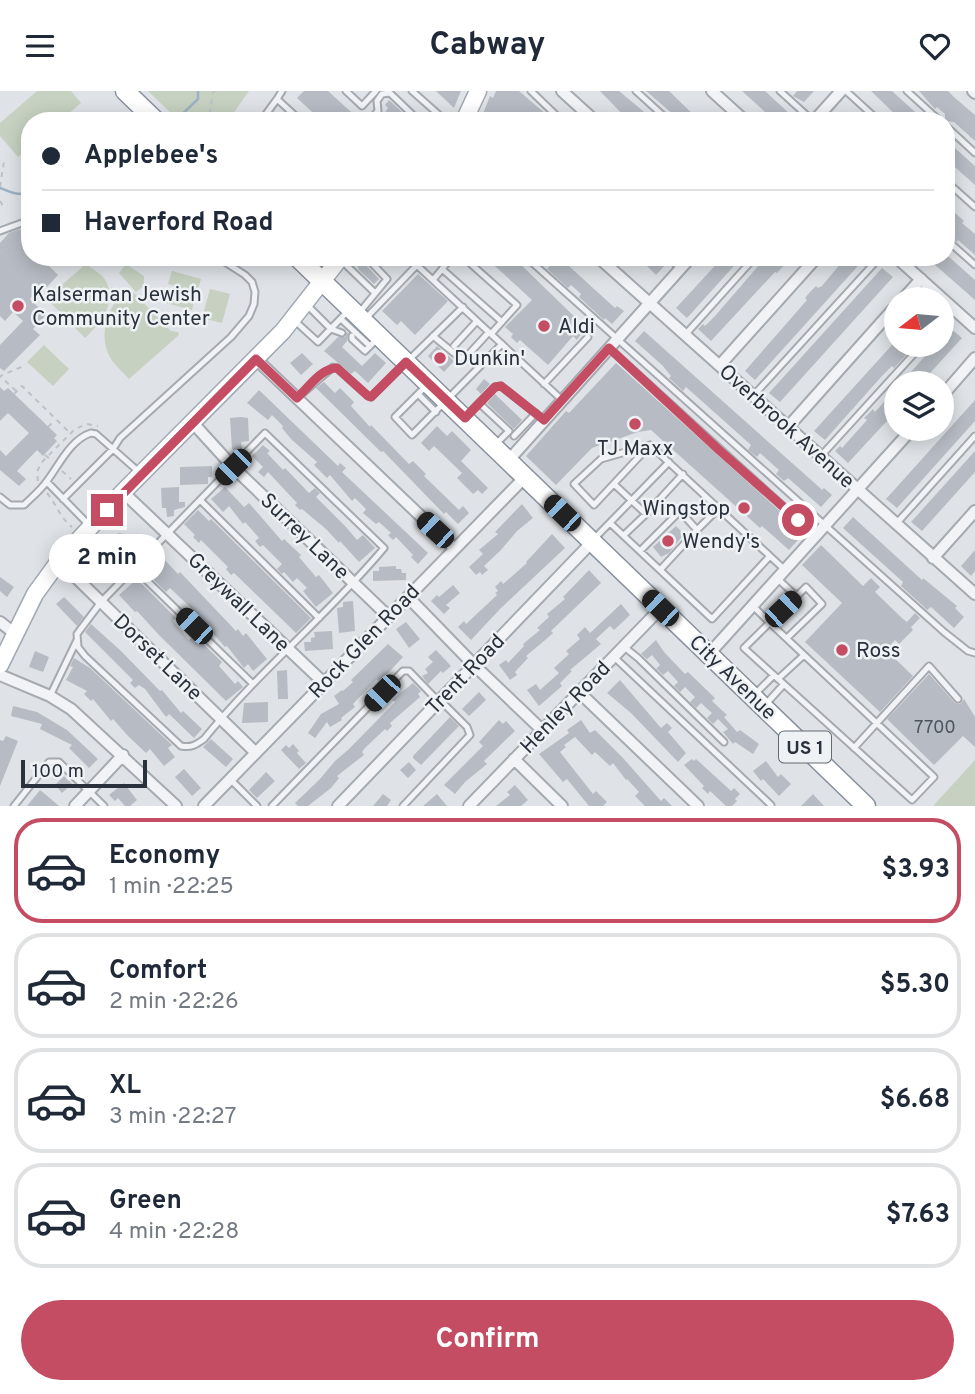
<!DOCTYPE html>
<html lang="en">
<head>
<meta charset="utf-8">
<style>
	body { margin:0; font-family:Overpass,sans-serif; background:#f2f2f3; color:#1f2937; height:100vh; display:flex; flex-direction:column; font-size:26px; white-space:nowrap }
	* { box-sizing:border-box; margin:0 }
	p { font-size:23px; color:#747a83 }
	.icon { flex:none; width:38px; height:38px; fill:none; stroke:currentColor; stroke-width:2; stroke-linecap:round; stroke-linejoin:round }
	.map { position:relative; height:715px; overflow:hidden }
	.sheet { display:flex; flex-direction:column; background:#fff; flex:1 }
	.sheet>* { flex:none }
	.hud { position:absolute; left:21px; top:21px; width:934px; height:154px; border-radius:28px; box-shadow:0 4px 18px #0003; display:grid; align-content:center; height:154px; padding:0 21px; background:#fff }
	.needle { width:46px; rotate:254deg }
	.tools { position:absolute; left:884px; top:196px; display:grid; gap:14px }
	.tools a { display:grid; place-items:center; width:70px; height:70px; border-radius:50%; background:#fff; box-shadow:0 4px 18px #0003; font-size:35px }
	.scale { position:absolute; left:21px; bottom:18px; width:126px; box-sizing:border-box; padding-left:7px; border:4px solid #29313d; border-top:0; font-size:19px; line-height:24px; white-space:nowrap; color:#29313d; -webkit-text-stroke:5px #eff2f5; paint-order:stroke }
	.end { position:absolute; width:32px; height:32px; margin:-16px; border:9px solid #c44c63; background:#fff; box-shadow:0 0 0 4px #fff }
	.from { border-radius:50% }
	.bubble { position:absolute; height:49px; border-radius:24px; background:#fff; box-shadow:0 4px 18px #0003; font-size:23px; font-weight:700; line-height:49px; text-align:center }
	.car { position:absolute; width:21px; height:42px; margin:-21px -10px; border-radius:9px; box-shadow:0 0 5px 2px #0007; background:linear-gradient(#222 24%,#8ab4d8 0 40%,#222 0 76%,#8ab4d8 0 86%,#222 0) }
	.hud b { display:flex; align-items:center; gap:24px; height:66px; font-size:26px }
	.hud b+b { border-top:2px solid #e0e1e3 }
	.hud i { width:18px; height:18px; background:#1f2937 }
	ul { padding:12px 0 0; list-style:none }
	li { display:flex; align-items:center; gap:21px; height:105px; margin:0 14px 10px; padding:0 7px; border:4px solid #e0e1e3; border-radius:28px }
	li div { flex:1 }
	li b { display:block; font-size:26px }
	li em { font-style:normal; font-weight:700 }
	li.current { border-color:#c44c63 }
	li>.icon { width:63px; height:63px; stroke-width:1.5 }
	.action { display:flex; gap:14px; margin-top:auto; padding:14px 21px }
	.action a { flex:1; height:80px; border-radius:42px; background:#c44c63; color:#fff; font-size:28px; font-weight:700; line-height:80px; text-align:center }
	header { display:flex; justify-content:space-between; align-items:center; height:91px; padding:0 21px; background:#fff; font-size:32px; font-weight:700 }
	.map>svg:first-child { display:block }
	.green { fill:#c6d1c1 }
	.lines { fill:none; stroke-linecap:round; stroke-linejoin:round }
	.stream { stroke:#9db2c5; stroke-width:2.5 }
	.building { fill:#b7bcc4 }
	.service-casing { stroke:#a5aab1; stroke-width:9 }
	.minor-casing { stroke:#a5aab1; stroke-width:14 }
	.primary-casing { stroke:#9fa8b2; stroke-width:19 }
	.trunk-casing { stroke:#88919d; stroke-width:21 }
	.path { stroke:#bec1c6; stroke-width:2; stroke-dasharray:5 5; stroke-linecap:butt }
	.service { stroke:#f2f3f6; stroke-width:5 }
	.minor { stroke:#f2f3f6; stroke-width:10 }
	.primary { stroke:#fff; stroke-width:16 }
	.trunk { stroke:#fff; stroke-width:18 }
	.route { stroke:#c44c63; stroke-width:9 }
	.poi-dot { fill:#c44c63; stroke:#eff2f5; stroke-width:2.5 }
	.labels { text-anchor:middle; stroke-width:5; stroke-linejoin:round; paint-order:stroke }
	.number-label { font-size:18px; fill:#4c545f }
	.shield { fill:#eff2f5; stroke:#646b74; stroke-width:2 }
	.shield-label { font-size:19px; font-weight:bold; fill:#29313d }
	.poi-label { font-size:21px; fill:#29313d; stroke:#eff2f5; text-anchor:start }
	.street-label { font-size:21px; fill:#29313d; stroke:#eff2f5 }
</style>
</head>
<body>
<header><svg class="icon" aria-label="menu" viewBox="0 0 24 24"><path d="M4 6h16M4 12h16M4 18h16"/></svg>Cabway<svg class="icon" aria-label="heart" viewBox="0 0 24 24"><path d="M12 20l-8-8c-3-5 5-10 8-4 3-6 11-1 8 4z"/></svg></header>
<div class="map">
<svg width="975" height="715" viewBox="0 0 975 715">
	<rect width="100%" height="100%" fill="#dfe3e7"/>
	<!-- green -->
	<path class="green" d="M37 0H71L81 12 60 30H30V56L18 66 0 45V32Z
		M148 0H249L228 30H179Z
		M86 173C91 177 100 182 104 187 119 209 101 232 85 247L50 211V204Z
		M126 173 144 185V195L136 201 119 182Z
		M172 180 201 188 197 201 168 193Z
		M128 196 171 240 178 241 179 244 129 288C122 280 112 272 108 262 98 238 111 212 128 196Z
		M166 197 195 205 192 219 163 211Z
		M210 198 230 203 222 232 202 227Z
		M44 254 69 278 53 295 27 271Z
		M975 669V715H933Z"/>
	<g class="lines">
		<!-- stream -->
		<path class="stream" d="M176 29 198 8V0
			M0 97C9 101 21 106 30 100"/>
	</g>
	<!-- building -->
	<path class="building" d="M304 0H328L361 30H322L297 7Z
		M436 0H461L454 17Z
		M496 0H519L554 30H480L490 5 493 7Z
		M600 0H619L655 30H629Z
		M646 0H669L700 30H681Z
		M742 0H765L791 24 786 30H775Z
		M797 0H814L804 11 793 5Z
		M871 0H892L925 30H902Z
		M919 0H948L955 7 975 24V50L954 31 945 30V23L937 16 935 18Z
		M389 9 404 23 397 30H379L388 17 385 14Z
		M947 50 975 75V94L947 69Z
		M947 118 950 121 952 119 964 130 962 132 975 143V164L958 149 957 151 947 144Z
		M20 138 25 143 22 146 30 153V166H40L58 184 47 196 44 193 30 208 46 224 33 238 40 244 4 280 0 277V254L23 230 13 221 5 230 0 225V152L9 142Z
		M485 166H513L583 234 578 240 581 243 577 249 573 245 548 274 520 249 517 252 511 246 513 243 505 236 532 209Z
		M540 166H559L615 217 617 215 624 220 612 233 605 227 604 229 579 206 581 203 571 194 568 197 547 178 550 175Z
		M638 166H660L667 172 656 184Z
		M723 166H742L687 227 676 217Z
		M766 166H784L788 170 777 182 775 181 711 250 698 238 703 233 705 235 715 225Z
		M846 166H866L755 289 745 280 807 209 805 207 810 201 816 195 818 197 822 195Z
		M926 166H949L975 189V209Z
		M361 169 379 188 374 193 359 179 357 174Z
		M882 177 893 186 780 311 769 302Z
		M418 183 448 210 415 244 401 230 397 234 382 220Z
		M950 237 962 247 921 292H901L935 254H942V247Z
		M644 240 819 396 822 399 824 397 832 404 821 416 788 387 784 390 776 383 779 379 760 362 757 366 748 359 751 354 686 296 683 300 669 287 671 285 663 275 635 250Z
		M347 241 348 242 347 250 342 256 362 275 375 262 386 272 368 292 355 280 351 283 324 260 338 246H345Z
		M892 254H910L904 262 906 264 894 277 892 275 882 285 825 349 814 340Z
		M437 255 454 270 444 281 428 265Z
		M302 262 313 273 301 284 290 272Z
		M616 272 804 442 789 459 762 435 760 437 651 339 638 341 592 357 556 394 526 365 566 320 569 322Z
		M484 288 490 293 481 303 476 298Z
		M324 291 335 302 340 297 354 311 351 315 370 336 371 334 409 373 413 370 426 383 424 385 459 419 463 415 469 422 458 433 446 421 444 423 383 360 381 361 316 297Z
		M0 296 4 300 8 297 57 344 54 347 57 350 43 365 37 359 17 380 26 388 19 395 0 379V359L6 365 29 342 8 322 0 330Z
		M896 298V325L890 331 888 329 885 332 848 372 835 360 840 355 842 357 867 329 864 327 873 318 875 321Z
		M259 299 338 375 340 372 346 377 342 381 428 462 418 473 411 466 413 464 396 446 393 449 388 444 391 442 379 431 376 433 363 422 366 418 355 407 352 410 330 384 327 387 314 374 317 371 291 348 282 337 283 335 272 324 268 329 247 312Z
		M495 303 522 329 514 338 487 312Z
		M975 309V330L897 417 886 408Z
		M241 326 248 327 249 350 241 351 242 358 234 359 232 358 230 327Z
		M437 335 447 345 452 340 471 359 461 370 488 397 482 403 478 399 473 403 457 387 462 382 434 355 429 360 421 352Z
		M263 354 270 360 267 362 283 379 285 377 309 402 315 397 320 402 316 406 346 436 357 449 363 444 375 457 359 471 340 450 339 452 326 438 302 418 300 419 295 414 297 412 268 381 264 386 258 381 263 376 252 365Z
		M975 360V381L922 440 911 431Z
		M212 375V386H208V393L180 394V376Z
		M179 396V411H185V416L174 419V425L167 426 166 417H162L161 397Z
		M225 396 244 416 249 412 282 450 284 448 301 464 299 466 316 486 319 484 333 502 316 516 303 500 307 497 297 487 293 491 284 481 282 483 277 478 282 473 263 454 260 456 255 450 259 447 245 431 243 433 229 415 223 421 211 408Z
		M522 413 533 427 517 440 501 459 484 475 488 479 482 484 480 481 476 484 469 476 483 463 479 459 498 443 495 441Z
		M198 419 209 430 211 428 309 525 311 527 296 542 234 482 231 484 226 478 228 476 201 449 199 452 193 446 195 444 184 433Z
		M853 426 922 489 923 487 957 515 955 517 964 526 954 537 931 516 927 519 923 515 901 495 903 491 843 437Z
		M676 435 684 443 669 462 661 466 653 456Z
		M118 442 131 444 130 456 116 454Z
		M552 443 565 457 501 517 471 549 458 536 464 530 466 533 497 504 495 502 498 500 495 496 501 490 503 493 527 472 526 471Z
		M821 454 863 495 871 487 880 496 875 501 903 528 907 531 915 522 920 527 911 536 913 539 899 553 895 549 886 559 913 585 880 621 805 551 842 512 802 474Z
		M975 459V480L971 485 961 475Z
		M115 463V479H120V484L117 487 97 489 98 464Z
		M159 463 178 483 180 481 236 540 238 538 243 545 246 542 267 568 253 580 248 573 244 577 227 555 225 556 189 515 170 497 166 501 143 478Z
		M396 475V478H401L402 482H406V489L373 490V480H379V476Z
		M589 479 601 492 551 540 553 542 544 550 526 565 528 567 515 581 517 584 510 589 499 574 506 569 508 572 524 555 523 553 540 539 537 537 549 526 547 523 565 508 563 506Z
		M0 486 14 496 7 506 0 500Z
		M137 488 176 527 173 530 189 549 194 544 222 571 219 575 235 593 238 590 243 596 226 610 159 544 137 520 135 521 119 504Z
		M453 494 460 502 446 514 450 517 444 523 431 510 437 504 439 506Z
		M64 506 84 526 77 535 56 513Z
		M353 510 355 540 339 542 337 517 343 516V511Z
		M621 513 630 524 614 539 610 535 596 548 601 553 570 579 572 580 560 592 562 595 539 615 527 599 536 593 540 599 559 582 554 577 569 563 566 560 580 548 577 544 585 536 590 542Z
		M406 531 420 548 409 557 396 538Z
		M91 533 121 560 160 600 162 599 181 622 183 620 202 638 194 647 169 623 166 626 145 598 139 594 135 597 130 592 133 589 85 541Z
		M332 540 333 558 305 560 304 551H311V547L315 546 314 541Z
		M656 549 664 561 685 583 688 581 715 607 712 610 727 624 724 626 737 641 740 639 759 653 753 663 735 651 733 653 723 641 728 638 718 628 713 633 707 627 712 622 701 612 696 617 690 611 695 606 685 596 680 601 674 595 678 591 668 580 663 584 658 579 656 578 660 574 652 564 647 568 641 563Z
		M388 553 403 566 390 580 378 590 377 588 353 613 355 616 341 627 342 629 330 636 327 631 315 647 308 642 321 623 339 613 334 605 342 599 343 600 353 591 351 589Z
		M436 559 451 575 443 582 441 580 428 593 422 585 428 582 425 578 433 571 428 566Z
		M35 560 49 566 43 581 29 576Z
		M74 567 90 577 172 654 168 657 175 666 164 675 150 658 146 662 128 645 113 628 111 630 93 608 91 610 84 603 87 600 66 589 73 576 70 575Z
		M287 579 288 608H278L277 580Z
		M929 583 955 612 960 613 964 608 975 626V656L963 645 934 674 887 628Z
		M620 589 661 637 667 632 672 637 668 641 686 662 678 671 631 622 607 602Z
		M413 592 421 600 418 603 420 606 390 632 392 635 387 640 385 638 365 657 362 661 364 664 337 685 339 687 331 697 308 715H298L295 712 320 688 335 670 349 658 395 611 392 609Z
		M479 601 486 609 469 625 462 618Z
		M268 611V631L242 632 244 612Z
		M13 615 37 621 67 639 98 668 89 677 69 657 72 654 40 638 42 633 11 625Z
		M450 626 459 635 421 674 413 667V665Z
		M499 629 503 633 506 630 515 640 484 670 487 673 465 691 455 703 444 694 483 655 479 651Z
		M581 629 590 642 595 639 623 667 661 710 664 707 672 715H645L635 705 639 701 627 688 626 689 613 672 610 675 595 661 592 664 575 646 564 654 566 656 560 661 593 703 596 700 607 711 603 715H589L567 688 563 691 539 663 569 642 567 639Z
		M6 645 18 650 0 695V649L3 650Z
		M211 648 233 668 226 676 203 656Z
		M293 653 299 660 297 662 306 672 299 678 281 659 286 654 289 657Z
		M692 668 694 670 696 668 729 698 731 700 734 697 740 703 735 708 737 710 732 715H726L710 700 708 703 702 697 704 695 684 674Z
		M766 670 778 686 781 683 791 693 779 705 763 688 761 690 753 680Z
		M409 671 416 679 408 687 400 679Z
		M184 678 201 697 192 705 175 686Z
		M266 681 275 690 257 707 249 699Z
		M64 685 72 693 62 702 55 694Z
		M124 692 137 709 130 715H125L118 707 115 710 109 704Z
		M515 694 528 709 521 715H496L510 704 507 701Z
		M40 699 51 708 59 715H27Z
		M383 703 391 709 387 715H373Z
		M437 703 447 715H423Z
		M813 703 824 715H801Z"/>
	<g class="lines">
		<!-- service casing -->
		<g class="service-casing">
			<path id="service" d="M282 0 277 8 301 30
				M346 0 362 15 376 0
				M412 0 446 30
				M531 0 562 30
				M636 0 669 30
				M780 0 813 30
				M846 0 879 30
				M907 0 940 30
				M261 30 277 8
				M374 30 372 27 378 20 377 10 382 3 390 2 419 30
				M569 30 585 23
				M947 36 975 62
				M947 91 975 116
				M0 140 30 129
				M947 149 975 174
				M408 166 562 309
				M463 166 517 214 491 243
				M526 166 944 541 968 560 975 562
				M668 166 681 178
				M342 170 375 202
				M442 178 502 231
				M433 189 452 166
				M307 214 331 238 342 242
				M359 222 387 188 366 166
				M366 227 417 174
				M341 228 370 255
				M295 230 318 251 348 220
				M942 233 953 219
				M685 244 755 166
				M352 245V248L365 260 378 247
				M433 245 460 267 468 264 489 241
				M454 255 477 230
				M609 257 816 445
				M544 293 588 246
				M426 295 395 326 412 344 502 253
				M418 303 436 321
				M753 305 880 166
				M297 307 333 276 337 277 368 305 371 306 463 216
				M479 312 509 340 496 353
				M467 324 495 296 501 295 544 329
				M265 342 384 457C328 524 259 580 204 648 196 654 191 657 181 655L85 565 78 556 77 543 101 511Z
				M514 345 536 322
				M650 354 594 414 574 393 601 368 650 354 785 479
				M820 366 922 254
				M47 391 89 434
				M614 393 646 423 683 383
				M0 406 10 414H24C31 407 41 399 47 390 59 374 71 348 91 342L96 343 139 381
				M63 408 113 358 120 347 231 246 249 225 254 213 255 201 252 191 245 184 217 166
				M200 409 319 527
				M610 432 712 528 770 465
				M896 433 975 345
				M697 439 719 417
				M624 444 646 423
				M594 448 669 371
				M640 460 680 420 697 439 660 479
				M134 477 253 593
				M778 488 796 505
				M753 515 769 531 934 686 912 709 744 557 806 496 822 513 787 547
				M623 555 638 567 724 651
				M613 565 771 714
				M778 588 804 564
				M754 604 774 584
				M50 605 77 549
				M766 613 784 593
				M854 657 929 575 958 608
				M230 688 257 715
				M14 715 49 671H59L104 715
				M272 715 403 580H409L439 611
				M403 715 470 644 467 636 441 610"/>
		</g>
		<!-- minor casing -->
		<g class="minor-casing">
			<path id="minor" d="M562 0 595 30
				M712 0 745 30
				M973 0 975 2
				M814 30 841 0
				M598 166 975 503
				M896 166 975 237
				M903 208 921 188
				M256 268 454 457
				M720 274 817 166
				M942 305 975 267
				M193 332 233 376 389 526
				M788 336 896 215
				M508 370 691 166
				M123 401 324 592
				M933 467 975 420
				M59 470 256 662
				M408 506 474 574 542 639
				M0 531 14 542
				M709 563 912 338
				M0 584 50 605 71 618 176 715
				M579 601 698 715
				M514 668 562 715
				M75 715 123 664
				M204 715 525 386
				M338 715 592 451
				M469 715 661 517"/>
		</g>
		<!-- primary casing -->
		<g class="primary-casing">
			<path id="primary" d="M464 30 478 0
				M0 574 35 503 59 470 123 401 283 240 341 166"/>
		</g>
		<!-- trunk casing -->
		<g class="trunk-casing">
			<path id="trunk" d="M125 0 156 30
				M297 166 866 715"/>
		</g>
		<!-- path -->
		<path class="path" d="M202 30 210 21 213 2 215 0
			M0 96 4 70
			M0 110 2 113 0 119
			M0 161 1 162
			M16 300 0 285 26 274
			M14 303 22 295 70 342
			M48 336 55 329
			M45 364 50 368
			M62 380 71 388
			M38 390 37 381 41 372 75 338 87 333 98 335
			M47 402C57 414 60 427 72 436"/>
		<!-- service -->
		<use href="#service" class="service"/>
		<!-- minor -->
		<use href="#minor" class="minor"/>
		<!-- primary -->
		<use href="#primary" class="primary"/>
		<!-- trunk -->
		<use href="#trunk" class="trunk"/>
	</g>
	<g class="lines">
		<!-- route -->
		<path class="route" d="M107 419 256 268 297 307C308 297 321 277 337 277L368 305 371 306 406 271 465 327 495 296 501 295 544 329 609 257 719 359 798 429"/>
	</g>
	<!-- markers -->
	<g class="poi-dot">
		<circle cx="18" cy="215" r="7"/>
		<circle cx="544" cy="235" r="7"/>
		<circle cx="440" cy="267" r="7"/>
		<circle cx="635" cy="333" r="7"/>
		<circle cx="744" cy="417" r="7"/>
		<circle cx="668" cy="450" r="7"/>
		<circle cx="842" cy="559" r="7"/>
	</g>
	<g class="labels">
		<!-- number labels -->
		<g class="number-label">
			<text x="935" y="642">7700</text>
		</g>
		<!-- shield labels -->
		<rect class="shield" x="779" y="640.5" width="52" height="31" rx="5"/>
		<g class="shield-label">
			<text x="805" y="663">US 1</text>
		</g>
		<!-- poi labels -->
		<g class="poi-label">
			<text x="32" y="210">Kalserman Jewish<tspan x="32" dy="24">Community Center</tspan></text>
			<text x="558" y="242">Aldi</text>
			<text x="454" y="274">Dunkin'</text>
			<text x="635" y="364" text-anchor="middle">TJ Maxx</text>
			<text x="730" y="424" text-anchor="end">Wingstop</text>
			<text x="682" y="457">Wendy's</text>
			<text x="856" y="566">Ross</text>
		</g>
		<!-- street labels -->
		<g class="street-label">
			<text transform="translate(787 335) rotate(42)" y="7">Overbrook Avenue</text>
			<text transform="translate(305 445) rotate(44)" y="7">Surrey Lane</text>
			<text transform="translate(239 511) rotate(44)" y="7">Greywall Lane</text>
			<text transform="translate(364 550) rotate(-46)" y="7">Rock Glen Road</text>
			<text transform="translate(158 566) rotate(44)" y="7">Dorset Lane</text>
			<text transform="translate(465 583) rotate(-46)" y="7">Trent Road</text>
			<text transform="translate(733 586) rotate(44)" y="7">City Avenue</text>
			<text transform="translate(565 616) rotate(-46)" y="7">Henley Road</text>
		</g>
	</g>
</svg>
<div class="tools">
<a><svg class="needle" viewBox="-14 -14 28 28"><path d="M0-13l5 13h-10z" fill="#e53935"/><path d="M0 13l5-13h-10z" fill="#747a83"/></svg></a>
<a><svg class="icon" aria-label="layers" viewBox="0 0 24 24"><path d="M12 4l9 5-9 5-9-5zM3 14l9 5 9-5"/></svg></a>
</div>
<div class="scale">100 m</div>
<i class="end from" style="left:798px;top:429px"></i>
<i class="end" style="left:107px;top:419px"></i>
<div class="bubble" style="left:49px;top:443px;width:116px">2 min</div>
<i class="car" style="left:233px;top:376px;rotate:225deg"></i>
<i class="car" style="left:562px;top:422px;rotate:314deg"></i>
<i class="car" style="left:435px;top:439px;rotate:313deg"></i>
<i class="car" style="left:660px;top:517px;rotate:314deg"></i>
<i class="car" style="left:783px;top:518px;rotate:46deg"></i>
<i class="car" style="left:194px;top:535px;rotate:314deg"></i>
<i class="car" style="left:382px;top:602px;rotate:224deg"></i>
<div class="hud">
<b><i class="from"></i>Applebee's</b>
<b><i></i>Haverford Road</b>
</div>
</div>
<section class="sheet">
<ul>
<li class="current"><svg class="icon" aria-label="car" viewBox="0 0 24 24"><path d="M5 17H2v-5l4-1 3-4h7l3 4 3 1v5h-3M9 17h6M6 11h13"/><circle cx="7" cy="17" r="2"/><circle cx="17" cy="17" r="2"/></svg><div><b>Economy</b><p>1 min · 22:25</p></div><em>$3.93</em></li>
<li><svg class="icon" aria-label="car" viewBox="0 0 24 24"><path d="M5 17H2v-5l4-1 3-4h7l3 4 3 1v5h-3M9 17h6M6 11h13"/><circle cx="7" cy="17" r="2"/><circle cx="17" cy="17" r="2"/></svg><div><b>Comfort</b><p>2 min · 22:26</p></div><em>$5.30</em></li>
<li><svg class="icon" aria-label="car" viewBox="0 0 24 24"><path d="M5 17H2v-5l4-1 3-4h7l3 4 3 1v5h-3M9 17h6M6 11h13"/><circle cx="7" cy="17" r="2"/><circle cx="17" cy="17" r="2"/></svg><div><b>XL</b><p>3 min · 22:27</p></div><em>$6.68</em></li>
<li><svg class="icon" aria-label="car" viewBox="0 0 24 24"><path d="M5 17H2v-5l4-1 3-4h7l3 4 3 1v5h-3M9 17h6M6 11h13"/><circle cx="7" cy="17" r="2"/><circle cx="17" cy="17" r="2"/></svg><div><b>Green</b><p>4 min · 22:28</p></div><em>$7.63</em></li>
</ul>
<div class="action"><a>Confirm</a></div>
</section>
</body>
</html>
